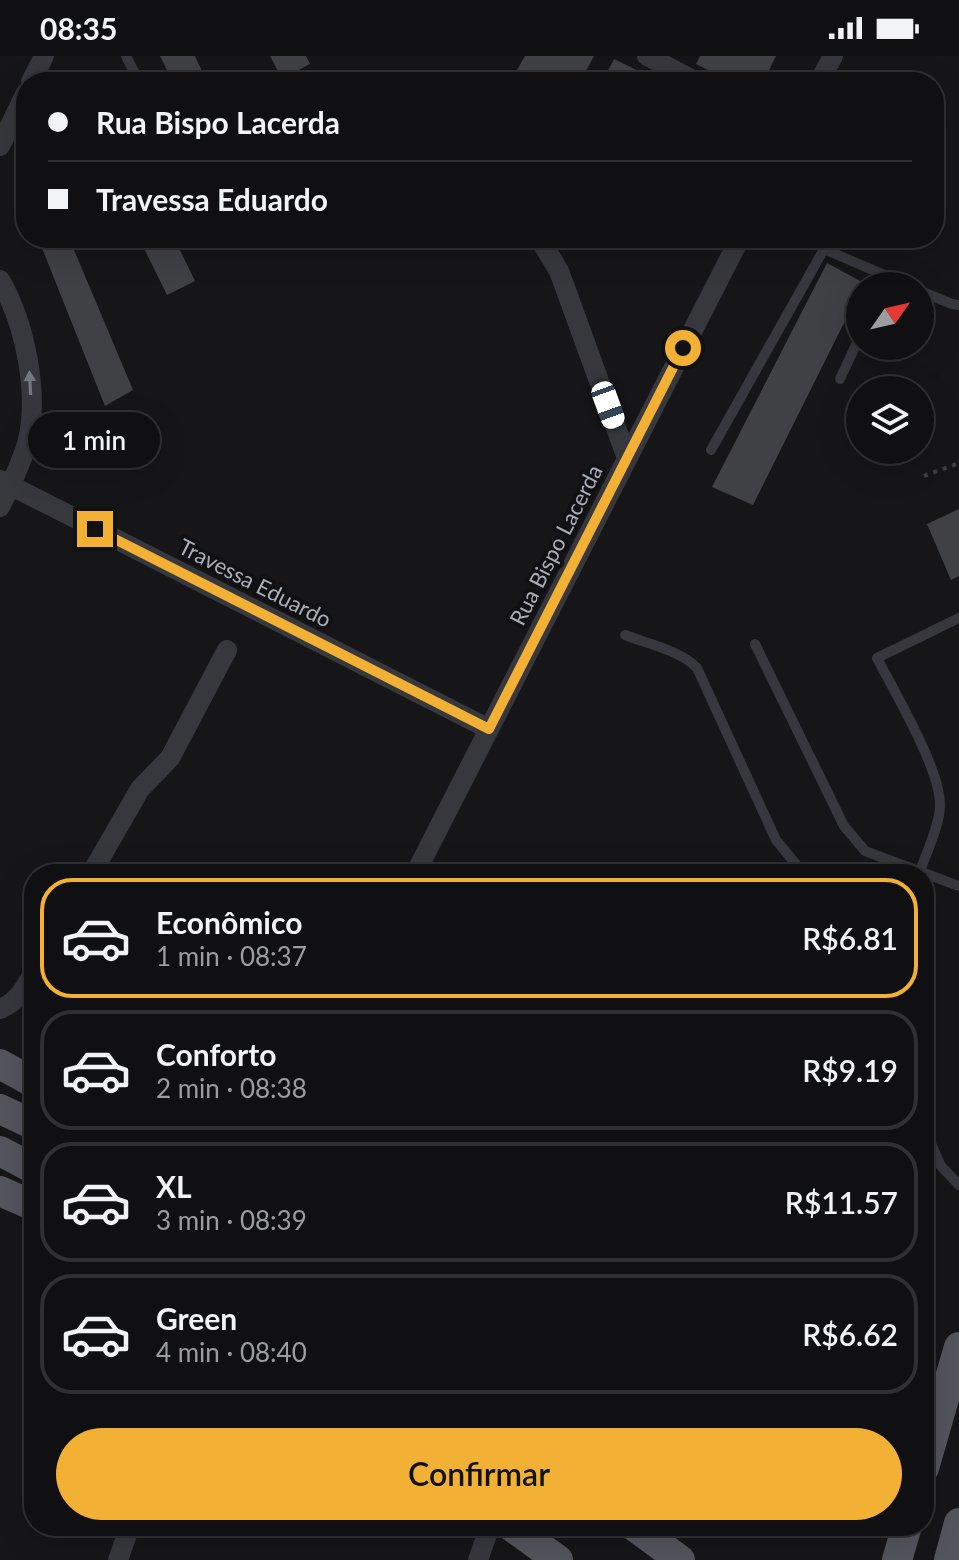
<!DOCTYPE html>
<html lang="pt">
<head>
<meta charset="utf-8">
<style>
	body { margin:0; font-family:Lato,sans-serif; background:#19191b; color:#f1f3f6; height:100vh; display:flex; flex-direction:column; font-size:30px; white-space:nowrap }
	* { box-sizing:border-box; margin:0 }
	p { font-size:26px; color:#9c9d9f }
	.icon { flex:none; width:44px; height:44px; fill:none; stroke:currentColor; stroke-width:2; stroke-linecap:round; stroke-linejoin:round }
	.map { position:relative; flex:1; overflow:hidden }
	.panel { position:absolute; left:24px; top:808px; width:910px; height:672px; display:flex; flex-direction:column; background:#101012; border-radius:32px; box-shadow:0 8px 32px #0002,0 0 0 2px #303032 }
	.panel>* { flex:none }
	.guide { position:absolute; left:16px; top:16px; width:928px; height:176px; border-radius:32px; box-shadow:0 8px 32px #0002,0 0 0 2px #303032; display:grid; align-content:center; height:176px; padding:0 32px; background:#101012 }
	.needle { width:52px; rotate:56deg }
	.tools { position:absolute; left:846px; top:216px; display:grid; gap:16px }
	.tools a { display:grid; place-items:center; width:88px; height:88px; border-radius:50%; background:#101012; box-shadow:0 8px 32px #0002,0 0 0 2px #303032; font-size:40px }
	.end { position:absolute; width:36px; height:36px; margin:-18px; border:10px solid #f2b134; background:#111; box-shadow:0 0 0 4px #111 }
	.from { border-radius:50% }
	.bubble { position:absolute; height:56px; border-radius:28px; background:#101012; box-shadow:0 8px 32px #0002,0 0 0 2px #303032; font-size:26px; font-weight:600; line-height:56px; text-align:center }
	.car { position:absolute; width:24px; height:48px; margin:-24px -12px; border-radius:10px; box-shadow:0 0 6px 2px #0007; background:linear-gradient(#fff 24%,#345 0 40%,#fff 0 76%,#345 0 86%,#fff 0) }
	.guide b { display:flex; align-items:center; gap:28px; height:76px; font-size:30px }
	.guide b+b { border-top:2px solid #303032 }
	.guide i { width:20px; height:20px; background:#f1f3f6 }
	ul { padding:14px 0 0; list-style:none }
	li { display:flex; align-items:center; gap:24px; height:120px; margin:0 16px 12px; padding:0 16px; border:4px solid #303032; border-radius:32px }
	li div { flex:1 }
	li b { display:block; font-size:30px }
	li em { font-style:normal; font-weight:600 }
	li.selected { border-color:#f2b134 }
	li>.icon { width:72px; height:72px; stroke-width:1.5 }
	.action { display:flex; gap:16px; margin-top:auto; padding:16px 32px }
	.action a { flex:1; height:92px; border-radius:48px; background:#f2b134; color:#111; font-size:32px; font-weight:600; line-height:92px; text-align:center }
	.status { display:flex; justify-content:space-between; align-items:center; height:56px; padding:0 40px; background:#101012; direction:ltr }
	.status svg { height:22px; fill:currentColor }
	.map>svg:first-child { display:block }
	.building { fill:#404145 }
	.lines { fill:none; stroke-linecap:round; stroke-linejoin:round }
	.path { stroke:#3d3f44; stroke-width:4; stroke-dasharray:4 6; stroke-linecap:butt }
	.service { stroke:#37383d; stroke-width:10 }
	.minor { stroke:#37383d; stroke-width:20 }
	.primary { stroke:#53555c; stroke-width:30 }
	.oneway { fill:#757881 }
	.route { stroke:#f2b134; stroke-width:10 }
	.labels { text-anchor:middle; stroke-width:8; stroke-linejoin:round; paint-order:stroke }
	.street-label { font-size:22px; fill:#a8adb8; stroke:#111113 }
</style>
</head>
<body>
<div class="status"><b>08:35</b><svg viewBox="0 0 49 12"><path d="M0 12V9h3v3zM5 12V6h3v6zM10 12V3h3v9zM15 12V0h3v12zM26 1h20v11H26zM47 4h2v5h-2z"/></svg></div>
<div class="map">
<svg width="959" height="1504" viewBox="0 0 959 1504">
	<rect width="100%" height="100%" fill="#161618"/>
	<!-- building -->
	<path class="building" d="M160 0H195L207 26H173Z
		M270 0H306L310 8 282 23Z
		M525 0H594L580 26H542L517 14Z
		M700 0H776L763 26H732L696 8Z
		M614 3 661 26H602Z
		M38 182H69L133 334 105 350Z
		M139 182H174L195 225 167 239Z
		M827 207 864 227 860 230V235L753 449 712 431Z
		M959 453V520L951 524 927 468Z"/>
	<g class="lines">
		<!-- path -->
		<path class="path" d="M924 420 959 407"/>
		<!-- service -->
		<path class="service" d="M126 0 139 26
			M920 235 952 248 959 249
			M840 323 860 280
			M711 394 824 193 910 230
			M625 579C648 588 680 594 697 612L776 784 804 818
			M755 588 844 770 865 795 959 830
			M920 815C926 798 940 768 940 750 941 714 895 637 877 602L959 562
			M924 1072 941 1110 959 1129"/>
		<!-- minor -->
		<path class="minor" d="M647 0 697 26
			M31 26 44 0
			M819 26 833 0
			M0 90 26 37
			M539 182 559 215 627 402
			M0 224C25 267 40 339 27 388 20 410 10 431 0 451
			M0 424 489 673
			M91 818 140 733 170 702 227 594
			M415 818 740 182
			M0 953C18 946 25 932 34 916
			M118 1504 130 1470
			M478 1504 490 1470"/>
		<!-- primary -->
		<path class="primary" d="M0 1008 34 1027
			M0 1053 34 1069
			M0 1095 34 1113
			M0 1135 34 1150
			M924 1412 959 1291
			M511 1470 558 1504
			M634 1470 680 1504
			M897 1504 907 1470
			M949 1504 959 1467"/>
	</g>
	<!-- one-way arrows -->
	<defs><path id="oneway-solid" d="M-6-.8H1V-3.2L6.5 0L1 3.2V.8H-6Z" transform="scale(2)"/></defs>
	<use class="oneway" href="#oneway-solid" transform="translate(30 327) rotate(-93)"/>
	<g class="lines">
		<!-- route -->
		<path class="route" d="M95 473 489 673 683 292"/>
	</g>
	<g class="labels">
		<!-- street labels -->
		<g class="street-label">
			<text transform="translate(556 489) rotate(-63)" y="8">Rua Bispo Lacerda</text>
			<text transform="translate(255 527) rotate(27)" y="8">Travessa Eduardo</text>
		</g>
	</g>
</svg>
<div class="tools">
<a><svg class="needle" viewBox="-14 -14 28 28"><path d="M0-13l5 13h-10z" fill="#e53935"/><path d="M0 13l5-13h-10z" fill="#9c9d9f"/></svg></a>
<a><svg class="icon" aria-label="layers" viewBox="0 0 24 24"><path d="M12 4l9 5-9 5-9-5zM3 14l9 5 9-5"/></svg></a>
</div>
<i class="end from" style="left:683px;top:292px"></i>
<i class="end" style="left:95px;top:473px"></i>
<div class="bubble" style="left:28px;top:356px;width:132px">1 min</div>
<i class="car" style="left:608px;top:349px;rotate:160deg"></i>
<div class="guide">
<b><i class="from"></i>Rua Bispo Lacerda</b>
<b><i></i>Travessa Eduardo</b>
</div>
<section class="panel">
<ul>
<li class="selected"><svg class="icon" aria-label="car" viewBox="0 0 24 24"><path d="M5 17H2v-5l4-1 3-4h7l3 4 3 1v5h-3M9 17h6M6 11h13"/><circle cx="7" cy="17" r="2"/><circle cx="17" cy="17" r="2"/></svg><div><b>Econômico</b><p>1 min · 08:37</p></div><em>R$6.81</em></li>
<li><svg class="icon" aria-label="car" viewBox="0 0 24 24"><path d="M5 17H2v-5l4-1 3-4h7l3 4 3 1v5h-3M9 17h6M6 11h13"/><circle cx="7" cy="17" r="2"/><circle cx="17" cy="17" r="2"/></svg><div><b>Conforto</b><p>2 min · 08:38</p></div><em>R$9.19</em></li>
<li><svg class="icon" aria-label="car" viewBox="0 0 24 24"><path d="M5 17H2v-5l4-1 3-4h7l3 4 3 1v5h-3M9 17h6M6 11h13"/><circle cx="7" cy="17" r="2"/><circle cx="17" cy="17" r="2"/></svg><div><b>XL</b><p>3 min · 08:39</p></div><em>R$11.57</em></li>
<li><svg class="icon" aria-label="car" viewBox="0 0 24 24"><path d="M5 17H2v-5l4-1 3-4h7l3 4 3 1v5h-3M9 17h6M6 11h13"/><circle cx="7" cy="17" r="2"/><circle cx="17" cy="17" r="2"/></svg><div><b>Green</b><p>4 min · 08:40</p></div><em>R$6.62</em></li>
</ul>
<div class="action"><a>Confirmar</a></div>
</section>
</div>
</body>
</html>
